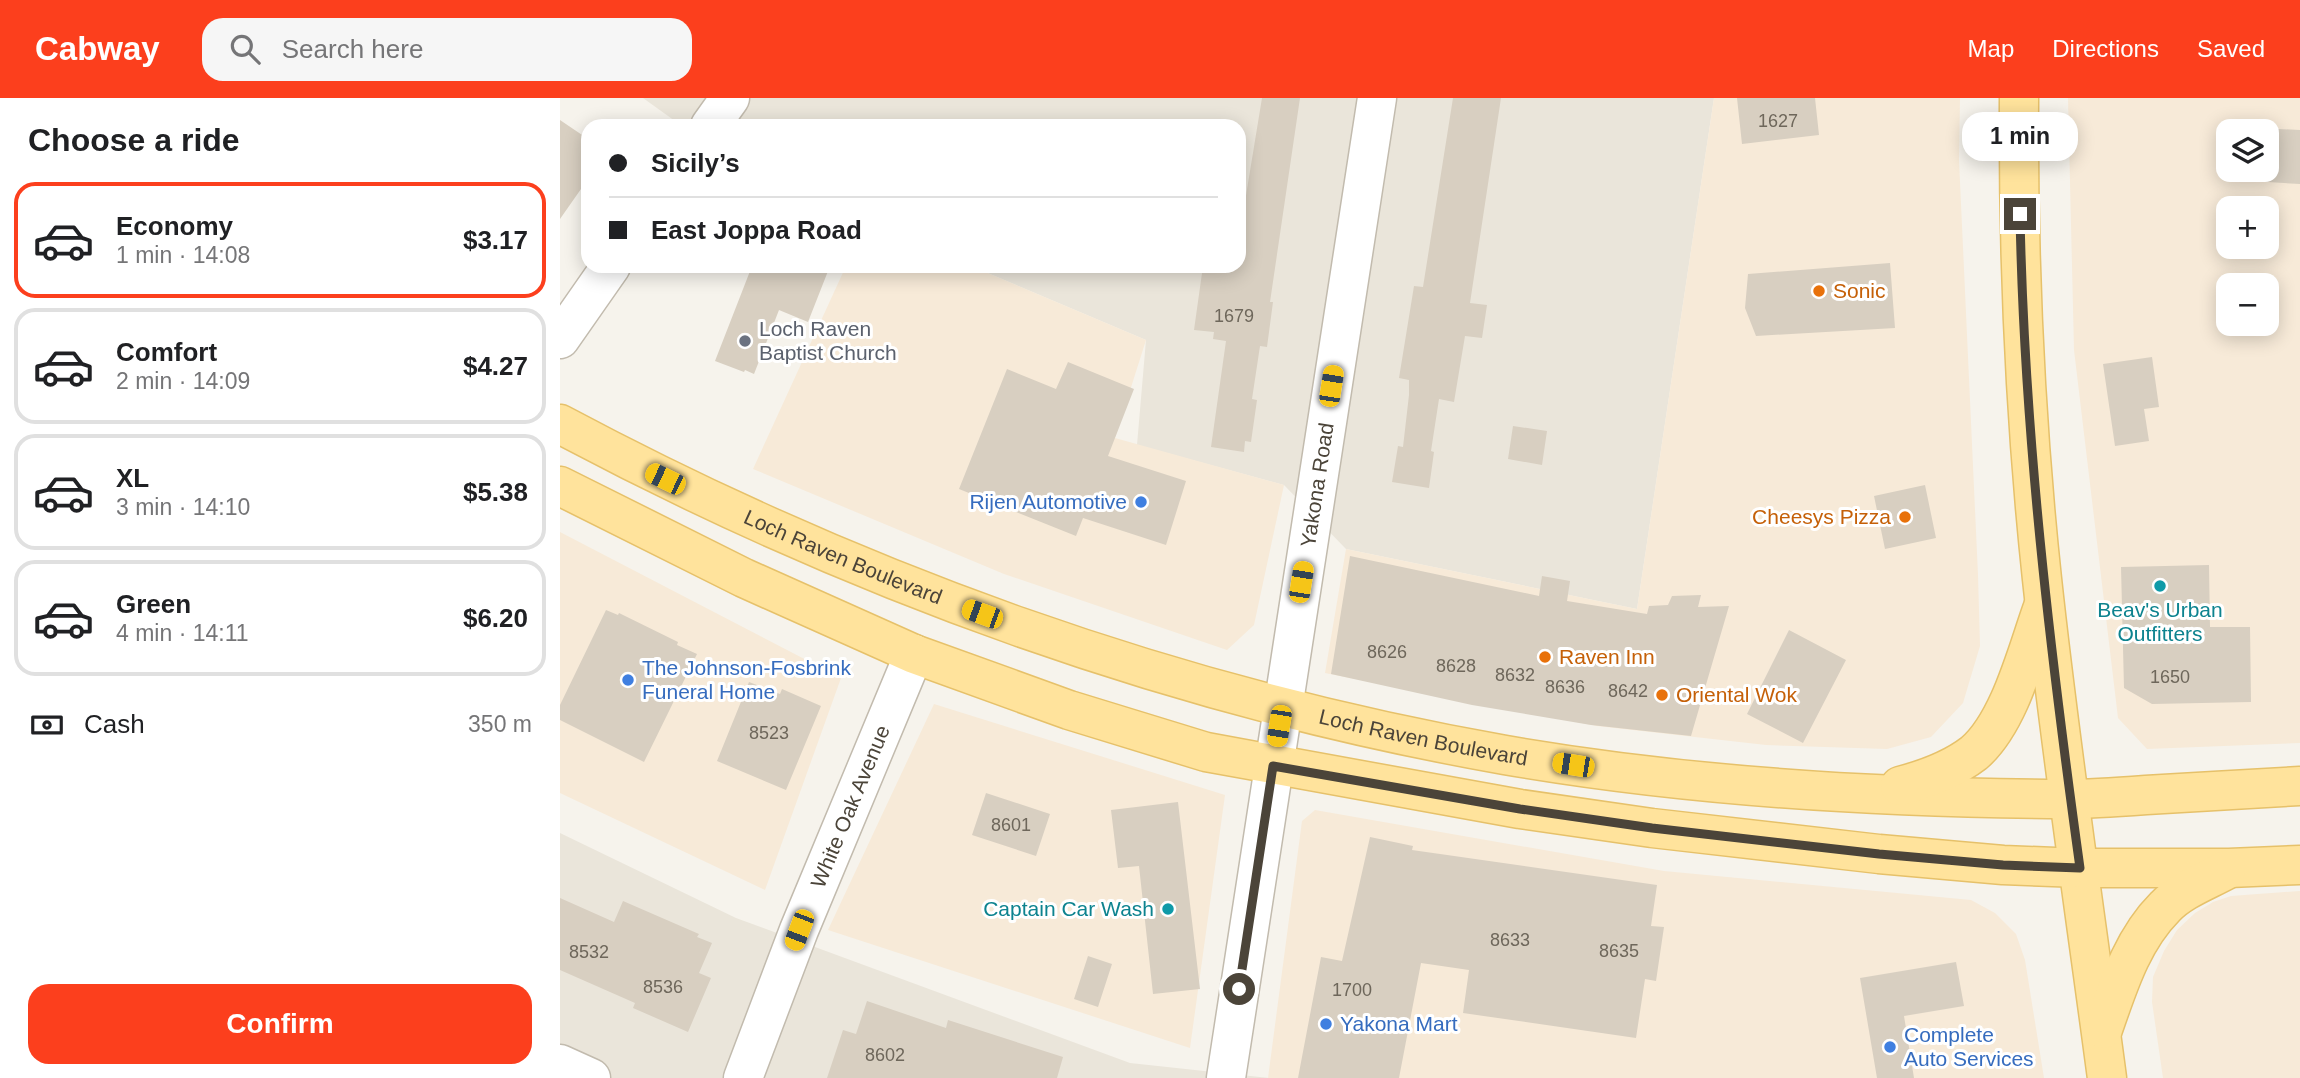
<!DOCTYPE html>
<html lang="en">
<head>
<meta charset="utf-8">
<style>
	body { margin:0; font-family:Arial,sans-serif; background:#f6f6f6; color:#202124; height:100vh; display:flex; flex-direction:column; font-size:26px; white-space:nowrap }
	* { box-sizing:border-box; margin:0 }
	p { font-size:23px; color:#757577 }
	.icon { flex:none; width:38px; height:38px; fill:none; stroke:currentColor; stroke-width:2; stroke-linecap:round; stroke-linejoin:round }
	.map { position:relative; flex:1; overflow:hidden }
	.side { display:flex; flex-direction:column; background:#fff; width:560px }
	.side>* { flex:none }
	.guide { position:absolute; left:21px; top:21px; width:665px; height:154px; border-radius:21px; box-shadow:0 4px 18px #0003; display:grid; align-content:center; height:154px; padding:0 28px; background:#fff }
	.fabs { position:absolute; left:1656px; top:21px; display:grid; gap:14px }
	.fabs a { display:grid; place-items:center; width:63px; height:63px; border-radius:14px; background:#fff; box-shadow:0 4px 18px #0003; font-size:35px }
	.end { position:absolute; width:32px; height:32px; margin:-16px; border:9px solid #4b4439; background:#fff; box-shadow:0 0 0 4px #fff }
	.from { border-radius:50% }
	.bubble { position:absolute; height:49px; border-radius:21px; background:#fff; box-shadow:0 4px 18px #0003; font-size:23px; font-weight:800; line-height:49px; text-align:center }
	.car { position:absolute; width:21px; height:42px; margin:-21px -10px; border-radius:9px; box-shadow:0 0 5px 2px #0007; background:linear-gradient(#f5c518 24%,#345 0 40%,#f5c518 0 76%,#345 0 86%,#f5c518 0) }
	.guide b { display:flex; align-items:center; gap:24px; height:66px; font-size:26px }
	.guide b+b { border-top:2px solid #e0e0e0 }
	.guide i { width:18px; height:18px; background:#202124 }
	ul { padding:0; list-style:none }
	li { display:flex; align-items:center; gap:21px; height:116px; margin:0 14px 10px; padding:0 14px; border:4px solid #e0e0e0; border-radius:21px }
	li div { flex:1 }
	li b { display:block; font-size:26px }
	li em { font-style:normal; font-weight:800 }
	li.selected { border-color:#fc3f1d }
	li>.icon { width:63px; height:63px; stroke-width:1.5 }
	h2 { padding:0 28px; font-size:32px; line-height:84px }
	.pay { display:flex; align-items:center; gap:18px; height:77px; padding:0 28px; font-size:26px }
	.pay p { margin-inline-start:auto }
	.cta { display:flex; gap:14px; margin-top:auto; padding:14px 28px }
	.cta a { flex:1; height:80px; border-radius:21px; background:#fc3f1d; color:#fff; font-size:28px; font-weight:800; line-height:80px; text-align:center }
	header { display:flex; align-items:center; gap:42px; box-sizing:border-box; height:98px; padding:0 35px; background:#fc3f1d; color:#fff }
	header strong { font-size:33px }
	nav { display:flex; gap:38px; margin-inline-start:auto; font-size:24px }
	.search { width:490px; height:63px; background:#f6f6f6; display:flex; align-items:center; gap:18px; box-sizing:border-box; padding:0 24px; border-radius:21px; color:#757577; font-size:26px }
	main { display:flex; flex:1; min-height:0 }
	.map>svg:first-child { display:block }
	.residential { fill:#eae5da }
	.commercial { fill:#f7ead8; fill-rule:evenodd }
	.building { fill:#d8cfc1 }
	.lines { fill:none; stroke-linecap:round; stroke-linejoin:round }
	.minor-casing { stroke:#c2bbae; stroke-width:41 }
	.major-casing { stroke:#e6c16a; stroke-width:41 }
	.minor { stroke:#fff; stroke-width:38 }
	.major { stroke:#ffe39c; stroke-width:38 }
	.route { stroke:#4b4439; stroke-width:9 }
	.food-dot { fill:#e8710a; stroke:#fff; stroke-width:2.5 }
	.worship-dot { fill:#6b7280; stroke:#fff; stroke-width:2.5 }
	.shop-dot { fill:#3f7fe0; stroke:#fff; stroke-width:2.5 }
	.culture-dot { fill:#0f9aa8; stroke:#fff; stroke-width:2.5 }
	.labels { text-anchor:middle; stroke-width:6; stroke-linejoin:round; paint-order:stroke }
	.number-label { font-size:18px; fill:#6e675b }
	.food-label { font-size:21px; fill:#c56008; stroke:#fff; text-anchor:start }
	.worship-label { font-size:21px; fill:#5b616d; stroke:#fff; text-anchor:start }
	.street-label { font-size:21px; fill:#4b4439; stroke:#fff }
	.shop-label { font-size:21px; fill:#366cbe; stroke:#fff; text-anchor:start }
	.culture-label { font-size:21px; fill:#0d838f; stroke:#fff }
</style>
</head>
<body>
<header>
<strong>Cabway</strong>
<div class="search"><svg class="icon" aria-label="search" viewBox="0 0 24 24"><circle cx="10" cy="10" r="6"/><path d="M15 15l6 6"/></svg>Search here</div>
<nav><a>Map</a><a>Directions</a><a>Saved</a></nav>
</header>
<main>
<section class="side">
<h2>Choose a ride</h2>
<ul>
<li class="selected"><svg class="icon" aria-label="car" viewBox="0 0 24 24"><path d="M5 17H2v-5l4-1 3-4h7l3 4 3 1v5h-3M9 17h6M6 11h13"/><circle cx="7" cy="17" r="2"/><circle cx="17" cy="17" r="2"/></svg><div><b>Economy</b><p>1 min · 14:08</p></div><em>$3.17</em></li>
<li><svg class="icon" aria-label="car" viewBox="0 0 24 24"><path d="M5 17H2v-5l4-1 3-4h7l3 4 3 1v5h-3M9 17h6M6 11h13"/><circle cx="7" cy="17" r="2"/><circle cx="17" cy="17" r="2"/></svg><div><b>Comfort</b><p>2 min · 14:09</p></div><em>$4.27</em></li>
<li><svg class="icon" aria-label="car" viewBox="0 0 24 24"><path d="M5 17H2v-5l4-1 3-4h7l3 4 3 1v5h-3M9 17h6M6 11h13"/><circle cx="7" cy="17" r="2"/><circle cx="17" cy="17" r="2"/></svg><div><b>XL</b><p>3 min · 14:10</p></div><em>$5.38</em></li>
<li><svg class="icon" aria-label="car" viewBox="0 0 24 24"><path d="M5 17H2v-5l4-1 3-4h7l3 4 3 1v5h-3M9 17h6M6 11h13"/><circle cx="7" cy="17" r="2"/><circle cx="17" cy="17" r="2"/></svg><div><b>Green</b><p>4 min · 14:11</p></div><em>$6.20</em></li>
</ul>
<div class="pay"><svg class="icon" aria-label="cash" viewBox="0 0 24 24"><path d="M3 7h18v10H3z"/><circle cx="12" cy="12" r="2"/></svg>Cash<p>350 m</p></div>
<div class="cta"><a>Confirm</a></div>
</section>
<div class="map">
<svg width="1740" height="980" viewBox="0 0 1740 980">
	<rect width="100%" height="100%" fill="#f6f3ec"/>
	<!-- residential -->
	<path class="residential" d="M83 0H1154L1077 511 786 451 724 387 577 347 586 242 411 168H679V28H122Z
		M0 735 176 820 570 965 709 980H0Z"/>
	<!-- commercial -->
	<path class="commercial" d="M1154 0H1400L1399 62 1418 477 1420 548 1403 605 1371 639 1327 651 1206 647 1037 628 765 575 786 451 1077 511Z
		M1508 0H1740V645L1587 651 1558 620 1514 252ZM1668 33H1706V72H1668ZM1668 110H1706V149H1668ZM1668 187H1706V226H1668Z
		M286 168H411L586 242 555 340 724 387 694 527 667 552 444 476 193 371Z
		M0 434 281 580 205 792 0 695Z
		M374 606 665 697 630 950 268 832Z
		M755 712 1104 773 1411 802 1435 815 1456 836 1465 862 1484 980H708L742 723Z
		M1740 793V980H1603L1592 904 1593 879 1604 853 1617 832 1635 815 1653 804 1671 798Z"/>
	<!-- building -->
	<path class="building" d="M702 0H740L710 204H713L707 249 700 248 692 301 697 302 691 344 685 343 684 354 651 349 666 243 653 241 654 234 634 232 643 168H679V140Z
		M893 0H941L910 205 927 207 922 240 905 238 894 304 879 301 871 353 874 354 869 390 832 384 838 348 843 349 849 297V282L839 280 854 188 863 189Z
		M1177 0H1255L1259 37 1182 46Z
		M0 22 28 41V81L0 121Z
		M1678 29 1740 32V86L1675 82 1676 72H1706V33H1678Z
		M1330 165 1335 230 1196 238 1185 210 1188 176Z
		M192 168H270L248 224 219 212 194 276 185 272 184 274 155 263Z
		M1592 259 1599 309 1584 311 1589 343 1555 348 1543 266Z
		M508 264 574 291 548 358 626 383 606 447 523 420 516 438 399 391 447 271 496 291Z
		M953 328 987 333 982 367 948 361Z
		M1365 387 1376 440 1325 451 1314 398Z
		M790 458 979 498 982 478 1010 483 1007 503 1087 516 1089 508 1108 507 1112 498 1141 497 1138 509 1169 508 1131 638 1031 627 912 607 771 576Z
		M1649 467 1650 529H1690L1691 604 1592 606 1564 590 1561 469Z
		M46 512 58 517 59 515 118 544 117 547 137 556 84 664 0 622V607Z
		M1229 532 1286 562 1243 645 1187 616Z
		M189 584 220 596 222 591 261 608 226 692 157 663Z
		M426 695 490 716 476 758 412 737Z
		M618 704 640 891 593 896 579 768 558 770 551 712Z
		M810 739 853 748 852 752 1097 787 1091 828 1104 829 1096 883 1085 881 1076 940 903 915 909 872 861 865 839 980H738L761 859 782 863Z
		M0 800 54 824 63 803 139 836 137 839 152 845 139 875 151 880 128 934 73 910 75 905 0 872Z
		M528 858 552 866 538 909 514 901Z
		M1396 864 1404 908 1344 918 1354 980H1317L1300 880Z
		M307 903 386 930 388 922 503 959 497 980H267L283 932 296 936Z"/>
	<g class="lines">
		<!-- minor casing -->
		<g class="minor-casing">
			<g id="minor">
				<path d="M150 28 170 0"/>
				<path d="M0 241 51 168"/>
				<path d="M0 966 31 980"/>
				<path id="s1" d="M183 980 239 832 354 556"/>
				<path id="s2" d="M666 980 817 0"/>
			</g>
		</g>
		<!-- major casing -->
		<g class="major-casing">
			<g id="major">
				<path d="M1459 0C1458 160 1465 322 1482 481 1500 648 1525 814 1547 980"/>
				<path id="s3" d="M0 326C296 484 615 599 945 657 1130 689 1318 700 1505 701 1532 701 1559 699 1586 697 1637 694 1689 691 1740 688"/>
				<path d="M0 388 184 480 354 556 509 612 646 654 960 711 1092 730 1319 756 1443 767 1520 770H1669L1740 767"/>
				<path d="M1340 688C1367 681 1392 672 1414 655 1450 624 1467 553 1483 509"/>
				<path d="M1543 931C1558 888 1572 842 1605 809 1621 792 1646 783 1666 772"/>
			</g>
		</g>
		<!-- minor -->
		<use href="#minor" class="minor"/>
		<!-- major -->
		<use href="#major" class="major"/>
	</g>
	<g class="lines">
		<!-- route -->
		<path class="route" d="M679 891 713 668 960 711 1092 730 1319 756 1443 767 1520 770C1490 553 1464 335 1460 116"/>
	</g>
	<!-- markers -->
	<g class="food-dot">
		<circle cx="1259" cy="193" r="7"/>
		<circle cx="1345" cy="419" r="7"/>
		<circle cx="985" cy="559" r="7"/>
		<circle cx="1102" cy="597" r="7"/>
	</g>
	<circle class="worship-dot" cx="185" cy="243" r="7"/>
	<g class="shop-dot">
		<circle cx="581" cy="404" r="7"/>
		<circle cx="68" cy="582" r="7"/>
		<circle cx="766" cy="926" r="7"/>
		<circle cx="1330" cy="949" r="7"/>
	</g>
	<g class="culture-dot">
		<circle cx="1600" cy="488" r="7"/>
		<circle cx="608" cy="811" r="7"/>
	</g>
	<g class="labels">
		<!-- number labels -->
		<g class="number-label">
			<text x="1218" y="29">1627</text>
			<text x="674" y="224">1679</text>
			<text x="827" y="560">8626</text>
			<text x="896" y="574">8628</text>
			<text x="955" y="583">8632</text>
			<text x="1610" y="585">1650</text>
			<text x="1005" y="595">8636</text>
			<text x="1068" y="599">8642</text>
			<text x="209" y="641">8523</text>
			<text x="451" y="733">8601</text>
			<text x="950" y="848">8633</text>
			<text x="1059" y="859">8635</text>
			<text x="29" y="860">8532</text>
			<text x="103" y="895">8536</text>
			<text x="792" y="898">1700</text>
			<text x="325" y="963">8602</text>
		</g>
		<!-- food labels -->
		<g class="food-label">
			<text x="1273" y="200">Sonic</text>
			<text x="1331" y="426" text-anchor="end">Cheesys Pizza</text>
			<text x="999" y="566">Raven Inn</text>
			<text x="1116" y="604">Oriental Wok</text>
		</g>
		<!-- worship labels -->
		<g class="worship-label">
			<text x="199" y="238">Loch Raven<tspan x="199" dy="24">Baptist Church</tspan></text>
		</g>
		<!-- street labels -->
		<g class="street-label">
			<text dy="7" stroke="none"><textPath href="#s2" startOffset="600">Yakona Road</textPath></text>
			<text dy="7" stroke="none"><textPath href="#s3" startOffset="313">Loch Raven Boulevard</textPath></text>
			<text dy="7" stroke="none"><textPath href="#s3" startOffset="922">Loch Raven Boulevard</textPath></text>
			<text dy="7" stroke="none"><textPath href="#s1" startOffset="292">White Oak Avenue</textPath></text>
		</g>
		<!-- shop labels -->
		<g class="shop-label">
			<text x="567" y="411" text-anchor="end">Rijen Automotive</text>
			<text x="82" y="577">The Johnson-Fosbrink<tspan x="82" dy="24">Funeral Home</tspan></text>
			<text x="780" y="933">Yakona Mart</text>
			<text x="1344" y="944">Complete<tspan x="1344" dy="24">Auto Services</tspan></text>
		</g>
		<!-- culture labels -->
		<g class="culture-label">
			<text x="1600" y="519">Beav's Urban<tspan x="1600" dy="24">Outfitters</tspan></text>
			<text x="594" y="818" text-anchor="end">Captain Car Wash</text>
		</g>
	</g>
</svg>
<div class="fabs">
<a><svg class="icon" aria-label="layers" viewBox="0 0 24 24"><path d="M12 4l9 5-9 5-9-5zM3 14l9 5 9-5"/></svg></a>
<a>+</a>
<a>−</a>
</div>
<i class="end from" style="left:679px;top:891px"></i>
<i class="end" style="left:1460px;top:116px"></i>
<div class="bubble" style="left:1402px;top:14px;width:116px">1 min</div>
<i class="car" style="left:771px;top:288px;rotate:9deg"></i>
<i class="car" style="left:105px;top:381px;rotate:296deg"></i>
<i class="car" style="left:741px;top:484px;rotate:9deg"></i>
<i class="car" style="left:422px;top:516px;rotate:290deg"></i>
<i class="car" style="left:719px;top:628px;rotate:189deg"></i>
<i class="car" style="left:1013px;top:667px;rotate:279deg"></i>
<i class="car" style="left:239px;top:832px;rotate:201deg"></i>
<div class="guide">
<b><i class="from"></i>Sicily’s</b>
<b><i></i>East Joppa Road</b>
</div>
</div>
</main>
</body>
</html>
